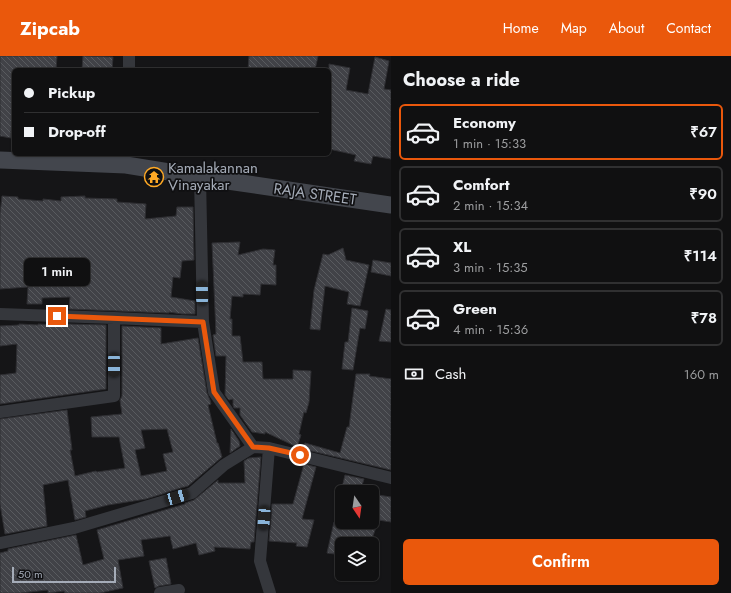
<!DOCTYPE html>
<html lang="en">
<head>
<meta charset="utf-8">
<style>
	body { margin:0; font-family:Jost,sans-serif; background:#1e1e1f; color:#f1f3f6; height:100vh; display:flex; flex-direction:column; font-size:15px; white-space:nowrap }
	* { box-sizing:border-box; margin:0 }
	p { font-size:13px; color:#9c9d9f }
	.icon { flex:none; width:22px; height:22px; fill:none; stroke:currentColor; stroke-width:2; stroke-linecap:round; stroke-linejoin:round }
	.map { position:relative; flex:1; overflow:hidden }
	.details { display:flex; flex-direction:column; background:#101011; width:340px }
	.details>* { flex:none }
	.guide { position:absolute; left:12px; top:12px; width:319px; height:88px; border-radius:6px; box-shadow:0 1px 3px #0004,0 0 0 1px #303031; display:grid; align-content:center; height:88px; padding:0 12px; background:#101011 }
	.needle { width:26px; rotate:167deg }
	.fabs { position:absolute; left:335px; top:429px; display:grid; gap:8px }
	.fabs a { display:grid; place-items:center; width:44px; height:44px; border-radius:6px; background:#101011; box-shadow:0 1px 3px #0004,0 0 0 1px #303031; font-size:20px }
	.scale { position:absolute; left:12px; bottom:10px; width:104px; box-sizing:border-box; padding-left:4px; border:2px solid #a5acb8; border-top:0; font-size:11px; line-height:14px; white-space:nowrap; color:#a5acb8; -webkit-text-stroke:3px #101012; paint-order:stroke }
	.end { position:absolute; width:18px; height:18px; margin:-9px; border:5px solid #ea580c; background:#fff; box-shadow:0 0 0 2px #fff }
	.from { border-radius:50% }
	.bubble { position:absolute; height:28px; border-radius:6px; background:#101011; box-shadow:0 1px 3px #0004,0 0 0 1px #303031; font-size:13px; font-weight:600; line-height:28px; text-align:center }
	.car { position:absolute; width:12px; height:24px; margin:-12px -6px; border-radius:5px; box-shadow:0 0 3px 1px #0007; background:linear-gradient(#222 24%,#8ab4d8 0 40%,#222 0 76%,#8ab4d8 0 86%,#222 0) }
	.guide b { display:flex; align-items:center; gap:14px; height:38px; font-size:15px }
	.guide b+b { border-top:1px solid #303031 }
	.guide i { width:10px; height:10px; background:#f1f3f6 }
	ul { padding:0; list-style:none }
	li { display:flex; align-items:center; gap:12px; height:56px; margin:0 8px 6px; padding:0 4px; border:2px solid #303031; border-radius:6px }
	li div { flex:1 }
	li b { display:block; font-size:15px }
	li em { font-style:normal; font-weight:600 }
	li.current { border-color:#ea580c }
	li>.icon { width:36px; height:36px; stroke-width:1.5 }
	h2 { padding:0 12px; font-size:18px; line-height:48px }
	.pay { display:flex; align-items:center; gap:10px; height:44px; padding:0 12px; font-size:15px }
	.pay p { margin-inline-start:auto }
	.action { display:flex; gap:8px; margin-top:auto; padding:8px 12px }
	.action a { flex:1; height:46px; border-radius:6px; background:#ea580c; color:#fff; font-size:16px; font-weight:600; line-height:46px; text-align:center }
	header { display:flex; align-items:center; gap:24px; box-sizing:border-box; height:56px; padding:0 20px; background:#ea580c; color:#fff }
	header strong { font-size:19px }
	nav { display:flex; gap:22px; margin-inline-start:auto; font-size:14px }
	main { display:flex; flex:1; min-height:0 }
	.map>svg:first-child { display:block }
	.building { fill:url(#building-back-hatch); stroke:#2f2f33; fill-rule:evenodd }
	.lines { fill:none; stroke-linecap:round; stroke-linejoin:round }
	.street { stroke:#35373c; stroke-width:12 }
	.secondary { stroke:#43464d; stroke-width:17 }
	.route { stroke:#ea580c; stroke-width:5 }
	.labels { text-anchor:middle; stroke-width:3.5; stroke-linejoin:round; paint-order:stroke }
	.poi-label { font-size:15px; fill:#a5acb8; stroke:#101012; text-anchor:start }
	.street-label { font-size:15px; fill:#a5acb8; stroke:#101012 }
</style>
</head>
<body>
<header>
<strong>Zipcab</strong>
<nav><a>Home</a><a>Map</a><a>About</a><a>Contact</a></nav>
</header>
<main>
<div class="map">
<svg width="391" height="537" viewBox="0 0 391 537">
	<defs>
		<pattern id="building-back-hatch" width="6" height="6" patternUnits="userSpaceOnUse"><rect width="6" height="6" fill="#414247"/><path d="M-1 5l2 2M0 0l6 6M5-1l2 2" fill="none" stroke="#595b5f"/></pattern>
	</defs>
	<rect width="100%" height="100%" fill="#151517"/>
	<!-- building -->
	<path class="building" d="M0 0H57L56 14H13L12 46H14V75H11V82L0 80Z
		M83 0 113 1 112 14H82Z
		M249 0H318L315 14H248Z
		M375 1 389 5 384 33 391 34V103L373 100 371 108 354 105 356 99 329 93V8L350 12 346 34 368 38Z
		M2 140 18 141V143L43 145V143L61 145V141L85 140V142L117 143V146L146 148 145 163 176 160 177 151H193L194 204 182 205 180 222 173 221 171 241 195 245V258H182L169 256V257L69 253 70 241 42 242V248H27L28 231 0 233V158Z
		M240 186 238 199 263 193 275 194 273 209H276V229L261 228 260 239 243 238V241L232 240 230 263H232V280H240L243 306H262L263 323H293V314L311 315 309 346 306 357 304 356 299 378 301 379 297 391 265 376V378L252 376 240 359V352H234L233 349V343L229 344 225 339 226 300H216L213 279 216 278 212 187Z
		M343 192 346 204 369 209 360 250 347 248 349 236 325 230 320 274 310 273 314 234 323 198 328 199Z
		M373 204 391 207V220L371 216Z
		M352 252 368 255 365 273 360 272 353 314 342 313 345 286H348Z
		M386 253 391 254V286L379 285Z
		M19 268 38 269V268L67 270V268L106 269V333L0 348V319L16 317 17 288 0 290V270L19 269Z
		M122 270 161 272V288L198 282 207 337 210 344 211 348 208 349 217 387H218L222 401 188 430 146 443 108 449 85 455 86 461 75 464 68 424 43 429 47 470 5 478 0 448V363L67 354 72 394H70L75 420 96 415 97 416 125 412 119 381H92L91 361 122 358 120 344 122 340ZM167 373 173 396 163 398 167 415 141 420 135 394 145 392 141 374Z
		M356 318H370L369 320 391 323V414L303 393 305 387 340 397 347 371H349Z
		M231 373 239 385 240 390 230 397Z
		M261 401 254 486H251L250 493 214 491 215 495 199 499 196 487 173 493 170 480 141 484 144 500 118 504 123 532 100 537H65L64 535 48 537V534L20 537H0V497L8 495V493L76 479 83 509 104 503 97 474 185 448V447L194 444 218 424V427H245L244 405 249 402Z
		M304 408 316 411 302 463 314 464 307 491 296 490 297 487 269 485 272 448H293Z
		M345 419 364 423 360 436H341Z
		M372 438 391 441V466L372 463Z
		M334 466H378L370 488H342V499L327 497Z
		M166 502 171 528 159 530 155 532 149 505Z"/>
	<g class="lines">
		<!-- street -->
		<path class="street" d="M129 14V0
			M200 121 203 266 214 336 253 391
			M0 258 114 262 203 266
			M0 356 114 340V262
			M269 392 260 505 270 537
			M0 487 74 472 192 437 224 409 253 391 269 392 391 422
			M160 537 179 534"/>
		<!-- secondary -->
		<path class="secondary" d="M0 104 126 109 200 121 391 149"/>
	</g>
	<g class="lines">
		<!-- route -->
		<path class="route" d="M57 260 203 266 214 336 253 391 269 392 300 399"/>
	</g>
	<!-- icons -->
	<defs>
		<g id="temple-ring" transform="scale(1)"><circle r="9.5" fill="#101012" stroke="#ffa925" stroke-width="1.5"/><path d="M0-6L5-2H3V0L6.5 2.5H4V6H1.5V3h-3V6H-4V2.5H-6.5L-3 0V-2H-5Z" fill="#ffa925"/></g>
	</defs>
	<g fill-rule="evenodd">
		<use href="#temple-ring" x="154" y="121"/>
	</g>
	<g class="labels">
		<!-- poi labels -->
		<g class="poi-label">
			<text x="168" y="117">Kamalakannan<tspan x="168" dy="17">Vinayakar</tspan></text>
		</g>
		<!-- street labels -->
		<g class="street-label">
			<text transform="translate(315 138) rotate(8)" y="5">RAJA STREET</text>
		</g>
	</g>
</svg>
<div class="fabs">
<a><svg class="needle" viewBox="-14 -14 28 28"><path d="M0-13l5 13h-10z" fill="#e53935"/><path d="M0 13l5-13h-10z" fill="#9c9d9f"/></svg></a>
<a><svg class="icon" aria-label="layers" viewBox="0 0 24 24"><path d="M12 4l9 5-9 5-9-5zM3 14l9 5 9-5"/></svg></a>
</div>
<div class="scale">50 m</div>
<i class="end from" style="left:300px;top:399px"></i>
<i class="end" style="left:57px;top:260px"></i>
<div class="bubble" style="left:24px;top:202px;width:66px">1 min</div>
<i class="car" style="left:202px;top:237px;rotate:359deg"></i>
<i class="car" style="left:114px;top:309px;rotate:180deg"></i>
<i class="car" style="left:177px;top:441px;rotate:74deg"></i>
<i class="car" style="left:264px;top:462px;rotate:184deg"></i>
<div class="guide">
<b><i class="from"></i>Pickup</b>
<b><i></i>Drop-off</b>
</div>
</div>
<section class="details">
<h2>Choose a ride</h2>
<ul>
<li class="current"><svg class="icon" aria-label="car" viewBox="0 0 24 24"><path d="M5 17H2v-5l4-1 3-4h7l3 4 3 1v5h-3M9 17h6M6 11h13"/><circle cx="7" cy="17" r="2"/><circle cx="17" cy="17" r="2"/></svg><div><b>Economy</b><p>1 min · 15:33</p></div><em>₹67</em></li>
<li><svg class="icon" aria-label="car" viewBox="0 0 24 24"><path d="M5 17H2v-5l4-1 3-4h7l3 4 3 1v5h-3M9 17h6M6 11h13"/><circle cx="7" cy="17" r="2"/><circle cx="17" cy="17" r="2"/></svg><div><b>Comfort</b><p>2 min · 15:34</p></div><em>₹90</em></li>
<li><svg class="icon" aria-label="car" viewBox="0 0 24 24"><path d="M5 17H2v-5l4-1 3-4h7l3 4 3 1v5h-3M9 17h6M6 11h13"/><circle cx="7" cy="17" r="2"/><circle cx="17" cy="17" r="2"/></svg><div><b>XL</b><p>3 min · 15:35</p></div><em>₹114</em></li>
<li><svg class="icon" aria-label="car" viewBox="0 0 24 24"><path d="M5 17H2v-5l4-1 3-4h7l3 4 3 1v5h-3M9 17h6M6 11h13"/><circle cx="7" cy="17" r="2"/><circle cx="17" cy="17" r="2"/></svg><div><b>Green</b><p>4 min · 15:36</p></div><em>₹78</em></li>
</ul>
<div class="pay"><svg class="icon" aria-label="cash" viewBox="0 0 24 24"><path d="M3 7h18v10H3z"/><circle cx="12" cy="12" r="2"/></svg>Cash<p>160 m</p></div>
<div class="action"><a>Confirm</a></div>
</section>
</main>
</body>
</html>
